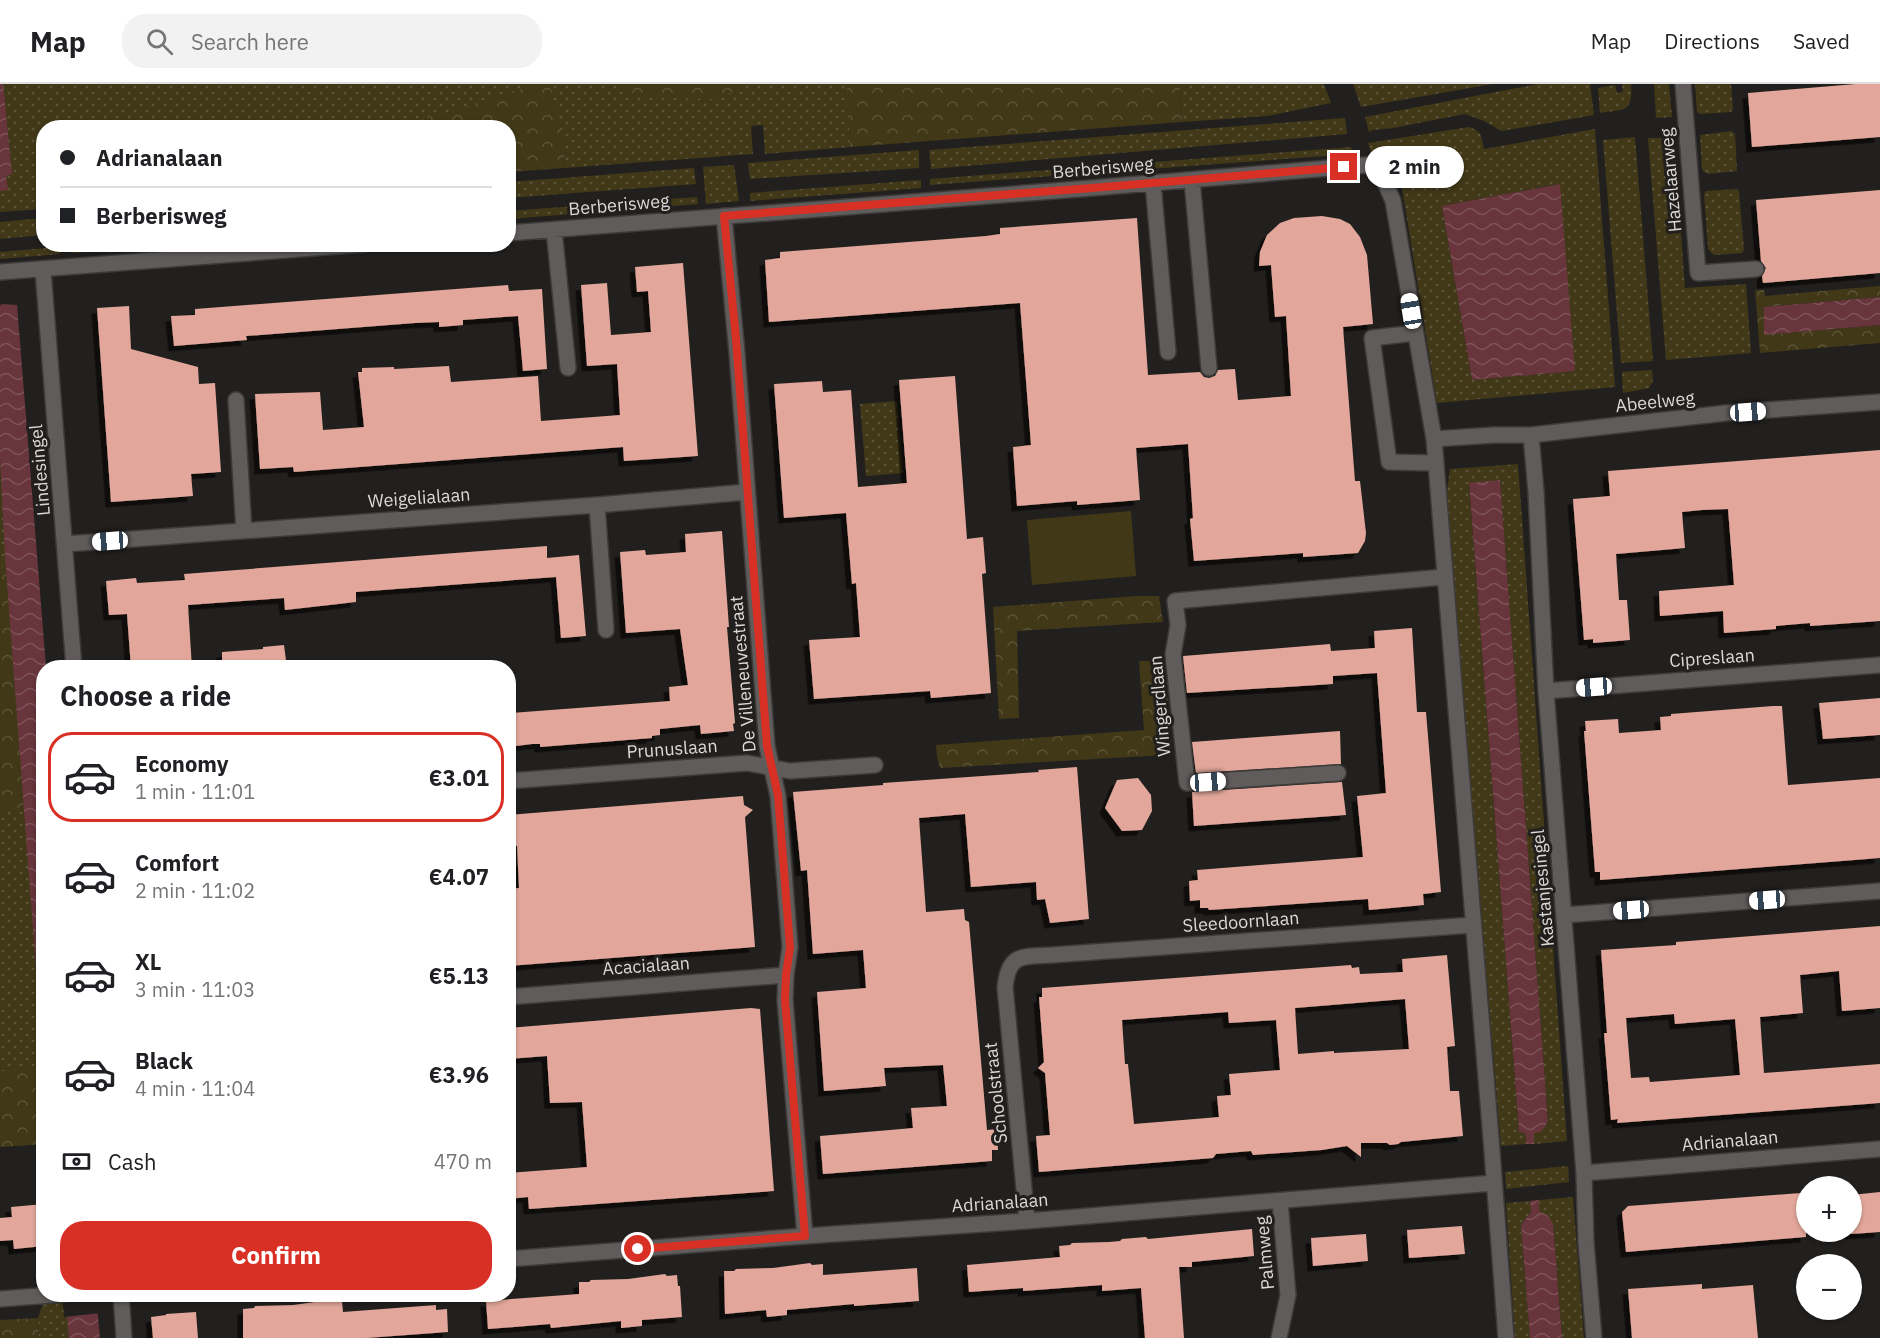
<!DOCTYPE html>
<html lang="en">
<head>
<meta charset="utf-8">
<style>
	body { margin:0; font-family:"IBM Plex Sans",sans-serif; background:#f2f2f2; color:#202124; height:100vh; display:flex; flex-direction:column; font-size:22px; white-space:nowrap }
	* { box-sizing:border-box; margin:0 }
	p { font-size:20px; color:#757577 }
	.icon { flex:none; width:33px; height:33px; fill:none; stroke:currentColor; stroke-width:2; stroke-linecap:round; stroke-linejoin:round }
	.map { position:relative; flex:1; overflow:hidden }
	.panel { position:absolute; left:36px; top:576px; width:480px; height:642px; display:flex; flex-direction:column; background:#fff; border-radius:24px; box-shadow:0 2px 4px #0004 }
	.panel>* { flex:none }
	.guide { position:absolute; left:36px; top:36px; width:480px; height:132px; border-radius:24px; box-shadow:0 2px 4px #0004; display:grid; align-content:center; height:132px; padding:0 24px; background:#fff }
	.buttons { position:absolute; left:1796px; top:1092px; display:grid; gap:12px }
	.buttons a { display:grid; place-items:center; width:66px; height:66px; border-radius:50%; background:#fff; box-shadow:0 2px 4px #0004; font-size:30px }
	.end { position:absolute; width:27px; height:27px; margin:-14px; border:8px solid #d93025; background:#fff; box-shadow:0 0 0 3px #fff }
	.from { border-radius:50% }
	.bubble { position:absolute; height:42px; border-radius:21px; background:#fff; box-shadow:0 2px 4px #0004; font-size:20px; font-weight:700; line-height:42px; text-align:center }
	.car { position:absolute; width:18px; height:36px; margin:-18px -9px; border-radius:8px; box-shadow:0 0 4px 2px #0007; background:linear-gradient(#fff 24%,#345 0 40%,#fff 0 76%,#345 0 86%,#fff 0) }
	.guide b { display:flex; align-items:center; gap:21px; height:57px; font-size:22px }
	.guide b+b { border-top:2px solid #e0e0e0 }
	.guide i { width:15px; height:15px; background:#202124 }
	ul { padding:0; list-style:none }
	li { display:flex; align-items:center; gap:18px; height:90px; margin:0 12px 9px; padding:0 12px; border:3px solid transparent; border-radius:24px }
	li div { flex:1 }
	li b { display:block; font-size:22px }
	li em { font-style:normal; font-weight:700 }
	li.selected { border-color:#d93025 }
	li>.icon { width:54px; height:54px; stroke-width:1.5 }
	h2 { padding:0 24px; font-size:27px; line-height:72px }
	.pay { display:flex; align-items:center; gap:15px; height:66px; padding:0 24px; font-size:22px }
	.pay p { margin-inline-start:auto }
	.cta { display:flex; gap:12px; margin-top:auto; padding:12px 24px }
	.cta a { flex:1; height:69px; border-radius:24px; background:#d93025; color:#fff; font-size:24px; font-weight:700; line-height:69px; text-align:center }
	header { display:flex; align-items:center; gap:36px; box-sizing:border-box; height:84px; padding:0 30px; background:#fff; border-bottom:2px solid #e0e0e0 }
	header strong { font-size:28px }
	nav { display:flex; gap:33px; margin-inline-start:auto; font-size:21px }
	.search { width:420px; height:54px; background:#f2f2f2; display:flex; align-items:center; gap:15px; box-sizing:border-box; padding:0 21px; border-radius:24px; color:#757577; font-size:22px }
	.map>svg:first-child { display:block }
	.green { fill:url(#green-dots); fill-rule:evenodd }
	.forest { fill:url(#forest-crowns) }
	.pitch { fill:#413818 }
	.water { fill:url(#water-waves) }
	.pier { fill:#22201e }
	.building { fill:#e2a79a; fill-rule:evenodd; filter:url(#shadow) }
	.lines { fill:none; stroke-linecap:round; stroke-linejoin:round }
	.minor-casing { stroke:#3d3b3a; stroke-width:18 }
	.minor { stroke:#5f5c5b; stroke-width:15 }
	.route { stroke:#d93025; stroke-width:8 }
	.labels { text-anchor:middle; stroke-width:6; stroke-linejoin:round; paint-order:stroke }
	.street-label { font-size:18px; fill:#dcdad9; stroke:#22201e }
</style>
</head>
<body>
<header>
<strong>Map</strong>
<div class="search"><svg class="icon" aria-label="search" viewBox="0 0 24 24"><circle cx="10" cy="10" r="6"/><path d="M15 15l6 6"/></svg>Search here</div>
<nav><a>Map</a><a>Directions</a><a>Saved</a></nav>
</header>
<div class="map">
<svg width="1880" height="1254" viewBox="0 0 1880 1254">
	<defs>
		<pattern id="green-dots" width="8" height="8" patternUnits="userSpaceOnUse" patternTransform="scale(1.5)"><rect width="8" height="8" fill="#413818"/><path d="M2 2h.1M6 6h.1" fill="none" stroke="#5c5439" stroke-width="1.8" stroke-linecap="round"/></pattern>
		<pattern id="forest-crowns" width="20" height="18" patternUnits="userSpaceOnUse" patternTransform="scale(1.5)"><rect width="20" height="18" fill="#413818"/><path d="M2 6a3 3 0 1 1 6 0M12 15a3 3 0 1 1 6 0" fill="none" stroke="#5c5439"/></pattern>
		<pattern id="water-waves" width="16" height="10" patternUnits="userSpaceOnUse" patternTransform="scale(1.5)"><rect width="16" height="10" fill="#68353c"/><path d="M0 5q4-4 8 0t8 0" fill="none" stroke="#7d5258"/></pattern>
		<filter id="shadow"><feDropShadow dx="-5.5" dy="5.5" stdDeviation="0" flood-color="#0009"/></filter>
	</defs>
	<rect width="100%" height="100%" fill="#22201e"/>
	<!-- green -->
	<path class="green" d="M0 0H1122L849 31 850 63 765 70 763 41 751 42 753 70 565 84 564 63 508 44H44L43 125 0 128Z
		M1180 0H1324L1331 19 1267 32 1182 38Z
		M1353 0H1493L1361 23Z
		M1538 0H1590L1594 31 1502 47 1484 37 1465 30 1393 44 1373 46 1369 48 1365 33Z
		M1622 0H1631C1633 29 1625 25 1600 29L1598 4 1615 1 1617 9 1623 8Z
		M1654 0H1669L1672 33 1656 34Z
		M1695 0H1731L1733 25 1731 28 1700 30 1697 28Z
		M1345 34 1347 50 931 85 929 66Z
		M1469 43C1483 48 1481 52 1484 65L1595 45 1615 303 1437 319 1400 92 1390 77 1372 71 1368 59ZM1559 100 1574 287 1472 296 1442 122Z
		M1732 47 1735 50 1737 87 1708 90 1704 88 1702 85 1700 51Z
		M1635 53 1653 277 1621 279 1603 56Z
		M1648 54H1674L1685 204 1746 200 1751 269 1666 276Z
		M1351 63 1352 70 930 101V95Z
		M919 66V84L750 95 748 79Z
		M734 81 739 117 706 120 703 83Z
		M694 84 696 100 509 114V98Z
		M921 96V104L750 117V109Z
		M1736 105 1739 107 1744 166 1742 169 1714 171 1708 165 1704 110 1706 107Z
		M697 113 698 120 509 135V127Z
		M43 134V151L0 155V138Z
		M84 161V160L184 161 72 169 71 161Z
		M59 163 60 170 0 175V168Z
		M0 219 5 245 44 720 43 1060 0 1063Z
		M1652 286 1653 297 1649 304 1623 309 1622 288Z
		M897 317 903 389 866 392 860 320Z
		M1518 380 1567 1057 1534 1060V1049L1546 1042 1548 1038 1500 397 1469 400 1519 1046 1526 1050V1060L1501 1062 1446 415 1450 385Z
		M1568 1082 1569 1098 1506 1105 1505 1088Z
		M1573 1113 1584 1254H1562L1553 1139 1539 1127V1116Z
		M1530 1117 1531 1128 1521 1141 1530 1254H1515L1506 1119Z
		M46 1211H93L98 1254H39L38 1234Z"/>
	<!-- forest -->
	<path class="forest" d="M538 0H550L564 58 565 84 509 88 508 44 418 43V37Z
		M623 0H747V2L715 15 623 13Z
		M847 0H1180L1182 38 850 63Z
		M1880 202V213L1764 223V251L1880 241V259L1760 269 1755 206H1764L1765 212Z
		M5 472 24 723 3 725H0V493Z
		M1137 512H1159L1163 538 1017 547 1019 634 999 635 993 523Z
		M1139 577H1165L1172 664 1165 671 940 684 937 673 936 661 1144 646Z
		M43 985V1060L0 1063V987Z
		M38 1234 39 1254H0V1236Z"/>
	<!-- pitch -->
	<path class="pitch" d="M1131 427 1136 492 1032 501 1027 436Z"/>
	<!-- water -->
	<path class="water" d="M0 0H3L12 90 6 92 8 106 0 107Z
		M1560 100 1575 287 1472 296 1442 122Z
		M1880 213V241L1764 251V223Z
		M2 220 17 221 46 583 44 584 43 979 5 472 0 374V222Z
		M1500 396 1548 1038 1541 1048 1534 1049V1060H1526V1050L1519 1047 1469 399Z
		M1539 1116V1127L1547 1131 1553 1139 1562 1254H1530L1521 1141 1531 1128 1530 1117Z
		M65 1211H96L100 1254H69Z"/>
	<!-- pier -->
	<path class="pier" d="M62 1210H99L101 1229 64 1233Z"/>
	<!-- building -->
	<path class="building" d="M1856 0H1880V53L1752 63 1748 9Z
		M1880 106V189L1763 199 1762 192 1766 184 1761 177 1756 116Z
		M1322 132 1340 135 1350 140 1360 153 1367 171 1373 240 1343 243 1355 397H1360L1366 449 1365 457 1358 469 1303 473V469L1194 477 1190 435 1193 434 1188 360 1136 364 1140 416 1077 421V417L1017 422 1013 363 1031 361 1020 219 769 238 765 176 780 174V168L986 152 1000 150V144L1137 134 1148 291 1200 288 1204 293 1209 294 1215 292 1218 286 1235 285 1238 316 1291 312 1286 232 1275 233 1271 181 1259 182 1260 168 1267 151 1280 139 1294 134Z
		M683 179 698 372 624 377 623 363 294 388 293 383 260 385 255 310 320 308 323 346 364 343 358 288H362V284L394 283V285L449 282 451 298 538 292 541 337 620 331 617 280 587 282 581 201 607 199 611 251 651 248 648 207 637 208 635 183Z
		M508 201 509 207 542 205 547 285 523 287 518 232 463 236V241L439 243V238L415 239 246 252 247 256 174 262 171 232 195 231V225Z
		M129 222 131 265 198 283 199 300 215 299 221 388 191 390 193 412 111 418 97 224Z
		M955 292 967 455 983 453 986 489 982 490 991 609 931 614 930 607 814 615 809 556 860 553 856 499 852 500 846 429 784 434 774 300 822 297 823 308 851 306 858 403 907 399 899 296Z
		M1880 366V537L1810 542V539L1776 542V545L1724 549 1723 527 1660 532 1659 507 1734 501 1728 425 1702 426 1682 428 1685 464 1616 470 1619 516H1627L1630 556 1593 559V555L1584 556 1573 415 1610 412 1608 387Z
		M722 447 729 543H727L735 639 733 640 734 647 701 650 700 641 660 645V651L652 652V654L540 663V660H532L508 663V630L511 629 670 617 669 603 688 601 680 545 626 549 620 468 645 466 646 471 686 468 685 450Z
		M547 462V474L579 471 586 552 561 554 556 493 356 508V518L285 526 284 514 188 521 192 584H131L127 530 109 531 106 497 136 494 137 499 185 496 184 490Z
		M1412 544 1417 628H1426L1441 808 1423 810 1424 821 1369 826 1368 815 1209 826 1208 824H1200V816L1190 817 1189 797 1198 796 1197 786 1363 773 1357 712 1386 709 1377 589 1333 592V600L1187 609 1183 572 1330 560 1331 567 1375 564 1374 547Z
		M284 561 287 584H222V568L263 565V563Z
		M1880 614V651L1823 655 1819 619Z
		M1773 622H1782L1788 701 1880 694V774L1600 796V788H1595L1584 647H1586L1585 637 1618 635 1619 649 1661 646 1660 633 1671 632V630Z
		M1340 647 1341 680 1196 689 1192 658Z
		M1077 683 1089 835 1050 839 1045 815 1037 816 1036 798 971 803 965 730 919 734 926 828 964 825 965 836 969 838 987 1046 997 1045 998 1066H992V1077L823 1090 820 1052 913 1044 911 1024 947 1022 945 1001 943 981 884 984 886 1002 824 1007 817 908 866 904 863 866 813 870 807 786 801 787 793 708 883 701V699L1039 688 1038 686Z
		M1138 694 1151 711 1152 727 1142 746 1122 747 1105 724 1117 696Z
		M1342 698 1346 731 1194 742 1192 708Z
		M743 712 744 721 753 726 745 733 755 863 508 882V805L519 804 517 762H508V731Z
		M1880 842V924L1842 927 1839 887 1800 891 1803 929 1760 933 1764 989 1880 980V1019L1617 1039 1618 1035 1611 1036 1604 949H1607L1601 866 1676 861V858ZM1674 930 1675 940 1735 935 1740 991 1650 998 1649 993 1631 994 1626 934Z
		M1447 871 1455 962 1447 963 1450 1007H1459L1463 1052 1401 1058 1398 1060 1390 1061 1387 1059H1361V1073L1347 1062 1322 1066 1253 1071 1251 1067 1216 1070 1213 1074 1039 1088 1036 1052 1050 1051 1045 989 1038 984 1044 978 1039 913H1042V904L1351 881 1352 884 1359 883 1360 890 1403 888 1402 875ZM1405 915 1409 965 1334 969V967L1298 970 1295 924ZM1228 928 1229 939 1276 936 1280 986 1229 990 1231 1011 1217 1012 1219 1033 1134 1040 1128 980H1125L1122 936Z
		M751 924 760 925 774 1107 529 1125 528 1113 508 1115V1089L587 1083 582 1018 550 1019 547 972 508 975V944Z
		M1880 1108V1148L1851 1150V1111Z
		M1801 1109 1802 1114H1806V1153L1626 1168 1622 1128 1628 1122Z
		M44 1120V1162L14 1165 13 1156 0 1157V1134L12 1133 11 1123Z
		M1462 1142 1465 1170 1409 1174 1407 1146Z
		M1252 1145 1254 1172 1192 1178V1183H1179L1184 1254H1145L1141 1204 1102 1207V1201L1023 1207V1204L969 1208 967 1181 1060 1173 1059 1162 1070 1161 1072 1159 1109 1158 1120 1157 1122 1155 1146 1153 1148 1155Z
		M1366 1150 1368 1177 1313 1182 1311 1154Z
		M810 1179 812 1181 823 1180V1191L917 1184 919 1217 854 1222V1220L787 1226V1231L767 1233 766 1226 725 1230 724 1187H734L736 1185 773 1184Z
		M665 1190 667 1192 677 1191 678 1202H680L682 1233 642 1236V1242L621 1244V1237L551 1244 550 1240 488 1245 486 1217 579 1210V1198H589L591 1196 628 1195Z
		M1702 1200V1205L1753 1201 1758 1254H1632L1628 1205Z
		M329 1216 331 1218 342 1217 343 1228 436 1221V1226L447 1225 448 1248 366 1254H243V1225L254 1224 255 1222 293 1221Z
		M196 1228 198 1254H153L151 1233 166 1231V1230Z"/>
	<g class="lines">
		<!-- minor casing -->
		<g class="minor-casing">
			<path id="minor" d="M1683 0 1698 189 1756 185
				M1192 96 1209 284
				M1153 99 1168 268
				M724 132 737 269 767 662 778 712 790 863 786 891 785 916 805 1152
				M554 146 568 284
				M508 149 1092 104 1366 81 1380 86 1393 117 1434 355 1492 1067 1506 1254
				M43 186 74 584
				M0 188 365 160
				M1415 249 1372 254 1389 378 1435 379
				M236 316 244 447
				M1531 351 1536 408 1546 607 1584 1089 1586 1158 1594 1254
				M1434 355 1494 351H1531L1726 329 1880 318
				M597 421 606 546
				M65 460 597 421 747 408
				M1546 607 1880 581
				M1338 689 1187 699 1173 571 1178 541 1175 517 1444 493
				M508 697 747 679 790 687 875 681
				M1565 831 1880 807
				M508 913 786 891
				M1584 1089 1880 1065
				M1027 1137 1005 903C1009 868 1023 873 1052 871L1473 841
				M508 1175 805 1152 1027 1137 1494 1099
				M121 1210 124 1254
				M0 1215 65 1210
				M1279 1254 1288 1211 1280 1117"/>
		</g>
		<!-- minor -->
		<use href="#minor" class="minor"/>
	</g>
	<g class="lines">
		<!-- route -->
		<path class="route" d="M638 1165 805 1152 785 916 786 891 790 863 778 711 767 662 736 255 724 132 1092 104 1344 83"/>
	</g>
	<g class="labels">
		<!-- street labels -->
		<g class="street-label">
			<text transform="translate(1103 84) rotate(-5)" y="6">Berberisweg</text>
			<text transform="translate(1671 96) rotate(-95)" y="6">Hazelaarweg</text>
			<text transform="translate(619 121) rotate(-5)" y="6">Berberisweg</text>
			<text transform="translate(1655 318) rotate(-6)" y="6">Abeelweg</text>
			<text transform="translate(40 386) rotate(-95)" y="6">Lindesingel</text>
			<text transform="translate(419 414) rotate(-4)" y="6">Weigelialaan</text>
			<text transform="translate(1712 574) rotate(-4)" y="6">Cipreslaan</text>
			<text transform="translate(743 590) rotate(-95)" y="6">De Villeneuvestraat</text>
			<text transform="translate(1160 622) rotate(-95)" y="6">Wingerdlaan</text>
			<text transform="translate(672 665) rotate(-4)" y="6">Prunuslaan</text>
			<text transform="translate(1543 804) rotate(-95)" y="6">Kastanjesingel</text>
			<text transform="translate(1241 838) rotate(-4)" y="6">Sleedoornlaan</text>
			<text transform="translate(646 882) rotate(-4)" y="6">Acacialaan</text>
			<text transform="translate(996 1009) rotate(-96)" y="6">Schoolstraat</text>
			<text transform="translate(1730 1057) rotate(-5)" y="6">Adrianalaan</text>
			<text transform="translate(1000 1119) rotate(-4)" y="6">Adrianalaan</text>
			<text transform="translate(1265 1169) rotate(-95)" y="6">Palmweg</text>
		</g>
	</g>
</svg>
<div class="buttons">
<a>+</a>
<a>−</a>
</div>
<i class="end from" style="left:638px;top:1165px"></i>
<i class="end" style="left:1344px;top:83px"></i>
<div class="bubble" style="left:1365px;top:62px;width:99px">2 min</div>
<i class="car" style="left:1411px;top:227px;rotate:351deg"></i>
<i class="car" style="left:1748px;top:328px;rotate:86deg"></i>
<i class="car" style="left:110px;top:457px;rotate:266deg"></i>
<i class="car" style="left:1594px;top:603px;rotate:266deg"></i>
<i class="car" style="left:1208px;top:698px;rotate:86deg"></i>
<i class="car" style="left:1767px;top:816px;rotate:266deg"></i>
<i class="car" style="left:1631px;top:826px;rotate:266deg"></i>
<div class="guide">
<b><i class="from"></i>Adrianalaan</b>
<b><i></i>Berberisweg</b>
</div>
<section class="panel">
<h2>Choose a ride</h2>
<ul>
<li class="selected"><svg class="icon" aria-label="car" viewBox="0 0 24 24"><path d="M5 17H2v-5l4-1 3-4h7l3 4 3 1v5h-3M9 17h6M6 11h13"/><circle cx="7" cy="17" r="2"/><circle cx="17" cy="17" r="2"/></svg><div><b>Economy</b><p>1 min · 11:01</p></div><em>€3.01</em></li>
<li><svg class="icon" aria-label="car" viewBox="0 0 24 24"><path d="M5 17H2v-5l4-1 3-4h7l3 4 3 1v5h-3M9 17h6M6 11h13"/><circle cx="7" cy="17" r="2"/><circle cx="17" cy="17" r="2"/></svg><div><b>Comfort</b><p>2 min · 11:02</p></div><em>€4.07</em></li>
<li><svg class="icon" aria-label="car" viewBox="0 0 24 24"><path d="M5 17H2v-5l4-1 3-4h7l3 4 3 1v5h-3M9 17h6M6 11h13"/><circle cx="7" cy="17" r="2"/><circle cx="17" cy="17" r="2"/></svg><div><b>XL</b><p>3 min · 11:03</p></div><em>€5.13</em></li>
<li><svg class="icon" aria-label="car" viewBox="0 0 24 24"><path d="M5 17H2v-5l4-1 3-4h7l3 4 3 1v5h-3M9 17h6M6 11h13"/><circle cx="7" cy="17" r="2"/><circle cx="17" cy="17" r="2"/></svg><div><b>Black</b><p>4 min · 11:04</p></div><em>€3.96</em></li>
</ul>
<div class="pay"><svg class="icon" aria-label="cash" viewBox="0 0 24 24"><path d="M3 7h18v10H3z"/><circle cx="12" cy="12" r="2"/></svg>Cash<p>470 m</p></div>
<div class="cta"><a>Confirm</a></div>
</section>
</div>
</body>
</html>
